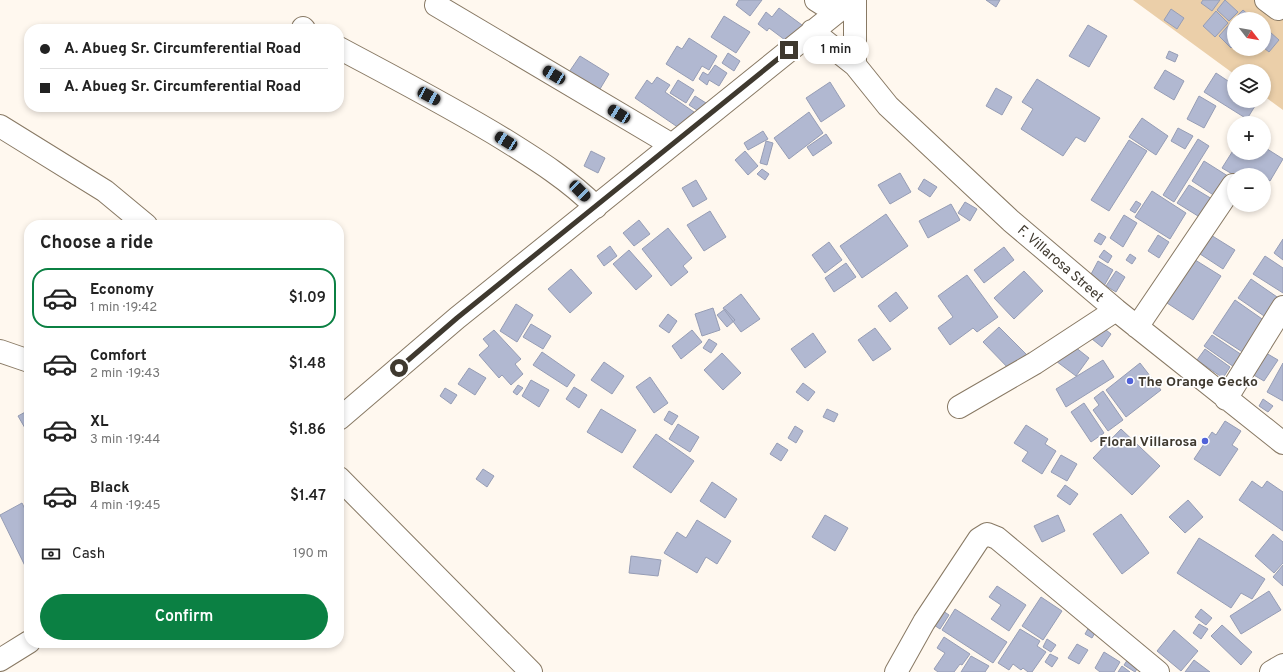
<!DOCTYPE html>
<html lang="en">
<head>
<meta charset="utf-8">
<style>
	body { margin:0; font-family:Overpass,sans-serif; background:#f6f6f6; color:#222; height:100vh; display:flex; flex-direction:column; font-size:15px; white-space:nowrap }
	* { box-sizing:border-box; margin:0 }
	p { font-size:13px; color:#767676 }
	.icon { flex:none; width:22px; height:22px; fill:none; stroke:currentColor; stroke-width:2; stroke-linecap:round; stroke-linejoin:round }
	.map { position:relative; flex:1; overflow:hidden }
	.panel { position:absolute; left:24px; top:220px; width:320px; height:428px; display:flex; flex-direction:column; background:#fff; border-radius:16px; box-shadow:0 2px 6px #0003 }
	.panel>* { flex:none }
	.hud { position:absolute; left:24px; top:24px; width:320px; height:88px; border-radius:16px; box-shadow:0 2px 6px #0003; display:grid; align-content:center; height:88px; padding:0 16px; background:#fff }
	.needle { width:26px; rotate:121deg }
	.tools { position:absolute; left:1227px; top:12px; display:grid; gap:8px }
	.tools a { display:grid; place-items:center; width:44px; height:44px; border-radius:50%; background:#fff; box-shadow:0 2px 6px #0003; font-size:20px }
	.end { position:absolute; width:18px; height:18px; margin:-9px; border:5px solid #3f392f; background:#fff; box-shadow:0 0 0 2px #fff }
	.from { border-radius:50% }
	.bubble { position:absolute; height:28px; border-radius:14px; background:#fff; box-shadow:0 2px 6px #0003; font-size:13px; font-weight:600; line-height:28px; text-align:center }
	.car { position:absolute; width:12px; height:24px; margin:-12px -6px; border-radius:5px; box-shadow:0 0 3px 1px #0007; background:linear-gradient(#222 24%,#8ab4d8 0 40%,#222 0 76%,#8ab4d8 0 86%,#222 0) }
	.hud b { display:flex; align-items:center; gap:14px; height:38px; font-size:15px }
	.hud b+b { border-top:1px solid #e0e0e0 }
	.hud i { width:10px; height:10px; background:#222 }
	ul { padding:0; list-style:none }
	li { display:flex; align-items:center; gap:12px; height:60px; margin:0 8px 6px; padding:0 8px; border:2px solid transparent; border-radius:16px }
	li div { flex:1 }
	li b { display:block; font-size:15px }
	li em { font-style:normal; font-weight:600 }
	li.current { border-color:#0b8043 }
	li>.icon { width:36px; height:36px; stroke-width:1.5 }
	h2 { padding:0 16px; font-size:18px; line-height:48px }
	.pay { display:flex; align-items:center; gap:10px; height:44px; padding:0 16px; font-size:15px }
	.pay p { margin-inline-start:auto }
	.primary-button { display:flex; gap:8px; margin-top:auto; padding:8px 16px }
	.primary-button a { flex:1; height:46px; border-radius:24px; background:#0b8043; color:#fff; font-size:16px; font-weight:600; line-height:46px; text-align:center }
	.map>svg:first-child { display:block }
	.green { fill:#ebcfa9; fill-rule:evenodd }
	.building { fill:#b1b8d1; stroke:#969db5 }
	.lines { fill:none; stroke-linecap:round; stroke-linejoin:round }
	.minor-casing { stroke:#887964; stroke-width:24 }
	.minor { stroke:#fff; stroke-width:22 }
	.route { stroke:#3f392f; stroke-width:5 }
	.poi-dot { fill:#5162d8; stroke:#fff; stroke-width:1.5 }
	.labels { text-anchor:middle; stroke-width:3.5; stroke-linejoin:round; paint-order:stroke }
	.street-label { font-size:14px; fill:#3f392f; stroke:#fff }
	.poi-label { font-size:14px; font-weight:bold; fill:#3f392f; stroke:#fff; text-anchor:start }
</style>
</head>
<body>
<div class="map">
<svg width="1283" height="672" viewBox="0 0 1283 672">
	<rect width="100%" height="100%" fill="#fff8ef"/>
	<!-- green -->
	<path class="green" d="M1133 0H1283V110L1264 96V71H1234V74ZM1234 19H1264V49H1234Z"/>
	<!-- building -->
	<path class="building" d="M739 0H762L750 16 736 5Z
		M986 0H1000L996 7Z
		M1203 0H1220L1212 11 1201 3Z
		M1225 0 1238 12 1229 21 1217 10Z
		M779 8 802 25 789 43 769 28 767 31 758 24 766 12 772 17Z
		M1171 9 1184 18 1177 29 1164 20Z
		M1243 10 1253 19H1234Z
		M1216 11 1228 23 1215 37 1203 26Z
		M724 16 750 32 736 53 711 37Z
		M1234 19V45L1231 48 1219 36Z
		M1088 25 1107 36 1089 67 1069 56Z
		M1270 32 1279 40 1269 52 1264 48V39Z
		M689 38 717 56 709 70 702 66 693 81 666 64 677 46 682 49Z
		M1169 51 1178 55 1175 62 1166 58Z
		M728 53 740 61 734 71 722 63Z
		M580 56 609 74 597 94 567 75Z
		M715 65 727 73 719 86 709 80 707 85 699 79 703 72 708 75Z
		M1165 70 1184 81 1174 100 1154 88Z
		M1216 73 1234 85V101H1258L1247 119 1204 92Z
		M657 77 670 85 665 92 694 112 682 130 635 98 647 80 652 84Z
		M1037 79 1100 118 1085 142 1076 137 1063 156 1021 129 1033 109 1022 102Z
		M678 80 694 90 686 103 670 93Z
		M830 82 845 106 821 122 806 98Z
		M996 88 1012 97 1002 115 986 106Z
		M695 96 706 103 700 112 689 105Z
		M1199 96 1216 106 1204 128 1187 119Z
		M809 112 823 133 789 159 774 138Z
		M1142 118 1168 136 1156 155 1129 137Z
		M1178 128 1193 136 1185 149 1171 141Z
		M763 131 768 139 748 150 744 143Z
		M826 134 832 143 813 156 807 147Z
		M1198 139 1209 146 1174 202 1163 195Z
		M1129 140 1147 151 1109 211 1091 200Z
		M766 141 773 143 767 165 760 163Z
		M1264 147 1283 159 1270 181 1264 177V175L1256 172 1255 175H1234L1222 168 1234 149V153H1264Z
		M591 151 605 158 598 173 584 166Z
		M745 151 758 166 748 175 735 160Z
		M1204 161 1231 178 1218 198 1192 181Z
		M762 169 769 174 765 180 757 174Z
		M900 173 911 192 890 204 878 185Z
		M924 179 937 187 930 197 918 189Z
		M696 180 707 199 693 207 682 188Z
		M1189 185 1217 202 1206 221 1177 203Z
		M1152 191 1186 213 1170 239 1135 217Z
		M1136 201 1141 204 1135 213 1130 210Z
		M965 202 977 209 970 221 958 213Z
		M951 204 960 220 928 238 919 221Z
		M710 211 726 237 704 251 687 225Z
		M886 214 908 246 862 278 840 246Z
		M1124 215 1137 223 1123 247 1110 238Z
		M639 220 650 234 634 246 623 233Z
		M668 228 692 258 683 266 688 272 671 286 642 249Z
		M1206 232 1235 250 1223 269 1194 250Z
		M1099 233 1106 237 1101 245 1094 241Z
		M1158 235 1169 242 1159 258 1148 251Z
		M1283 239V260L1274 253Z
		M829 242 842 260 825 273 812 255Z
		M610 246 617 256 604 266 597 256Z
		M1004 247 1014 260 984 283 974 270Z
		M629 250 652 276 636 290 613 264Z
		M1104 250 1112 256 1108 263 1099 257Z
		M1130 254 1136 258 1132 264 1126 260Z
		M1265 256 1283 268V293L1253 274Z
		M1192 258 1221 276 1193 320 1164 301Z
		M1098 261 1113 270 1104 286 1089 278Z
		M846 263 856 277 834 292 825 278Z
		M571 269 592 293 570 313 548 289Z
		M1024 271 1043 291 1014 319 994 298Z
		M1116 271 1125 277 1116 292 1106 286Z
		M967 275 998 317 977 332 973 328 950 345 938 328 953 317 938 296Z
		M1251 279 1280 299 1267 318 1238 298Z
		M896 292 908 308 890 322 878 306Z
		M741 294 760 319 741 332 723 308Z
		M1235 300 1265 321 1244 353 1213 333Z
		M516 304 533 315 517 342 500 331Z
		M713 308 720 330 702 336 695 314Z
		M725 309 735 320 727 327 717 315Z
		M668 314 677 321 669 333 659 326Z
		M531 324 551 336 543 349 523 337Z
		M1101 326 1111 334 1102 347 1092 339Z
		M999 327 1027 355 1011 371 983 342Z
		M875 328 891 349 873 361 858 340Z
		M494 330 521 359 515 364 523 374 511 385 502 375 499 378 479 355 489 346 483 339Z
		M692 330 702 342 681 359 672 346Z
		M813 333 826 352 805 368 791 349Z
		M1212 335 1242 355 1234 367 1204 346Z
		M709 339 717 344 711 353 703 348Z
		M1070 343 1089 358 1076 376 1056 361Z
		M1205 349 1230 367 1223 378 1197 360Z
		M542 352 575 375 567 387 533 365Z
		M722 353 741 373 723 390 704 370Z
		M1266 353 1278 360 1264 381 1252 374Z
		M1103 360 1114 377 1066 407 1056 389Z
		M604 362 624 376 612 394 591 380Z
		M1140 363 1161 390 1126 417 1106 390Z
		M1283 363V401L1267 392Z
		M469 368 486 378 475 395 458 384Z
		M650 377 668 403 654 413 636 387Z
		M531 380 549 390 539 407 522 396Z
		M803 383 815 392 808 401 796 392Z
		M518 385 523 388 517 395 513 392Z
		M574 387 587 395 579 408 566 399Z
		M445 388 457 395 451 404 440 396Z
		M1103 391 1123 420 1108 431 1093 410 1099 405 1094 398Z
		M1263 399 1273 406 1268 412 1259 406Z
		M1084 403 1104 433 1091 442 1071 412Z
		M601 409 636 430 622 453 587 432Z
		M827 409 838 414 834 422 823 417Z
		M29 410V435L18 416Z
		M669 411 678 416 672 425 664 420Z
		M1225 421 1241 431 1232 445 1238 449 1220 476 1194 459 1212 432 1216 435Z
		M678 424 699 437 690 452 669 439Z
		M1026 425 1048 439 1045 444 1056 451 1042 474 1022 461 1028 452 1014 443Z
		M795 426 803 431 796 443 788 438Z
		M1121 429 1160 466 1132 495 1093 458Z
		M656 434 694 461 671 493 633 467Z
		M777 443 788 450 781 461 770 454Z
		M1061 455 1077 464 1067 481 1051 472Z
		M483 469 494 476 487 487 476 479Z
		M1252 481 1262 488 1267 481 1283 492V531L1239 500Z
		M712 482 737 499 725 518 700 501Z
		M1065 485 1078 494 1070 505 1057 496Z
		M1188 500 1203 517 1185 533 1169 517Z
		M22 503 29 517V574L0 515Z
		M1121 514 1149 553 1122 574 1093 534Z
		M825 515 848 528 835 551 812 537Z
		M1058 515 1065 531 1042 542 1034 526Z
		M697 520 731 541 717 564 706 557 697 573 664 553 677 532 686 538Z
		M1273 534 1283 542V563L1274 573 1255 556Z
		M1199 538 1265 579 1252 599 1241 593 1231 608 1177 573Z
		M631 556 661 560 658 576 629 573Z
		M1283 565V586L1273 577Z
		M997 586 1026 605 1009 631 991 619 1001 605 989 597Z
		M1269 591 1281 610 1241 634 1230 616Z
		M1041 597 1062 611 1043 640 1022 626Z
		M955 609 1007 642 993 663 942 630Z
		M1201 609 1212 618 1206 625 1195 617Z
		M943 611 949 615 940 629 934 625Z
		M1199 624 1208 629 1201 639 1193 633Z
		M1222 625 1252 652 1241 665 1211 636Z
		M1089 627 1096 631 1092 638 1085 634Z
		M1020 629 1040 641 1037 646 1046 652 1032 672H1028L1023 668 1021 670 1013 664 1009 670 998 663Z
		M1174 630 1198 651 1181 671 1157 651Z
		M944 637 970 654 962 665 960 664 954 672H938L934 669 945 653 937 648Z
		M1047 639 1056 645 1051 652 1043 647Z
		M1077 644 1088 650 1079 664 1068 658Z
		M1104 652 1120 662 1114 672H1100L1095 668Z
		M1050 654 1058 658 1052 667 1045 662Z
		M971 656 989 666 985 672H961Z
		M1128 659 1139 666 1135 672 1124 665Z
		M1194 660 1210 672H1185Z
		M1122 666 1130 672H1118Z"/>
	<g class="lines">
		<!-- minor casing -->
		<g class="minor-casing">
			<path id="minor" d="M816 0 835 12
				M1266 0 1278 9
				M436 5 672 145
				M303 28 304 29
				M812 31 855 65 888 106 1011 221 1116 310 1283 443
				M339 48C395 78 451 107 505 140 537 160 569 180 596 207
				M855 65V0
				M0 126 105 191 146 225
				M1137 327 1233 185
				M0 351 29 361
				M1226 399 1283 307
				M959 407 1035 363 1116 310
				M339 419 457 318 852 0
				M339 478 531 672
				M0 660 29 642
				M896 672 924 622 979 539 987 534 997 538 1158 672
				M1271 672 1283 665"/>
		</g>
		<!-- minor -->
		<use href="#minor" class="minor"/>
	</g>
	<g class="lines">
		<!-- route -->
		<path class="route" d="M399 368 457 318 789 50"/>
	</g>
	<!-- markers -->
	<g class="poi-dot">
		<circle cx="1130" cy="381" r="4"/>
		<circle cx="1205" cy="441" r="4"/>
	</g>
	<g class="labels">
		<!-- street labels -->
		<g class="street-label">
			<text transform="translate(1061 263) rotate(41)" y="5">F. Villarosa Street</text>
		</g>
		<!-- poi labels -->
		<g class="poi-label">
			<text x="1138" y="386">The Orange Gecko</text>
			<text x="1197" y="446" text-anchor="end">Floral Villarosa</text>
		</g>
	</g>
</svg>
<div class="tools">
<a><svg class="needle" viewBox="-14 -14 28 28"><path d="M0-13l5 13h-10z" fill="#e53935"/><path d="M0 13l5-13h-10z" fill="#767676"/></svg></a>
<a><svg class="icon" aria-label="layers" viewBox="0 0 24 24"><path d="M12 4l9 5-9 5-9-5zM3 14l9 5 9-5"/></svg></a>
<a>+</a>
<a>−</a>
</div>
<i class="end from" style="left:399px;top:368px"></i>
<i class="end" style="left:789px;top:50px"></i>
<div class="bubble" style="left:803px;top:36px;width:66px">1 min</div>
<i class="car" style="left:554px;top:75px;rotate:301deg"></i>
<i class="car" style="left:429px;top:96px;rotate:118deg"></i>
<i class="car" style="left:619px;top:114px;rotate:301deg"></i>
<i class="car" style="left:506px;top:141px;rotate:302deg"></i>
<i class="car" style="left:580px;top:191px;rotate:135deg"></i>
<div class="hud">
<b><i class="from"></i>A. Abueg Sr. Circumferential Road</b>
<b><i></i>A. Abueg Sr. Circumferential Road</b>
</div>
<section class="panel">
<h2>Choose a ride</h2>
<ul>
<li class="current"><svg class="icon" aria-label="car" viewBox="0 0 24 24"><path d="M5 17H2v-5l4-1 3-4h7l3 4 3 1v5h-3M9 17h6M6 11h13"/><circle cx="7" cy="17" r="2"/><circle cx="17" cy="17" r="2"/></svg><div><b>Economy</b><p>1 min · 19:42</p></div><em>$1.09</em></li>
<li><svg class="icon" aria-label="car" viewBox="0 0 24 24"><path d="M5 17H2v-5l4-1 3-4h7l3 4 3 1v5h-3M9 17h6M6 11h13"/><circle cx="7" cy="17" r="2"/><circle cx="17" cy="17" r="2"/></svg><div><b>Comfort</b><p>2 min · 19:43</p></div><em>$1.48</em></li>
<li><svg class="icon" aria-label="car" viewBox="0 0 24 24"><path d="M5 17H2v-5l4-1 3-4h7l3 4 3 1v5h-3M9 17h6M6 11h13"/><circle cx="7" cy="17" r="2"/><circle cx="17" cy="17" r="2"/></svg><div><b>XL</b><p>3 min · 19:44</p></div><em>$1.86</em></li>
<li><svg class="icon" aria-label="car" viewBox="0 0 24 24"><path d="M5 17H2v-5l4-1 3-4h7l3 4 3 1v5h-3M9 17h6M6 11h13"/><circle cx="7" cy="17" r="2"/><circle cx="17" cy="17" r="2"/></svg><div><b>Black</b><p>4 min · 19:45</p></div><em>$1.47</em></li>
</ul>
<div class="pay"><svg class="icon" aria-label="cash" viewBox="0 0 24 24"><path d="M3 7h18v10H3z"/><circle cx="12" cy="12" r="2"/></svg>Cash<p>190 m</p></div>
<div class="primary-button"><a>Confirm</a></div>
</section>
</div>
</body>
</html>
